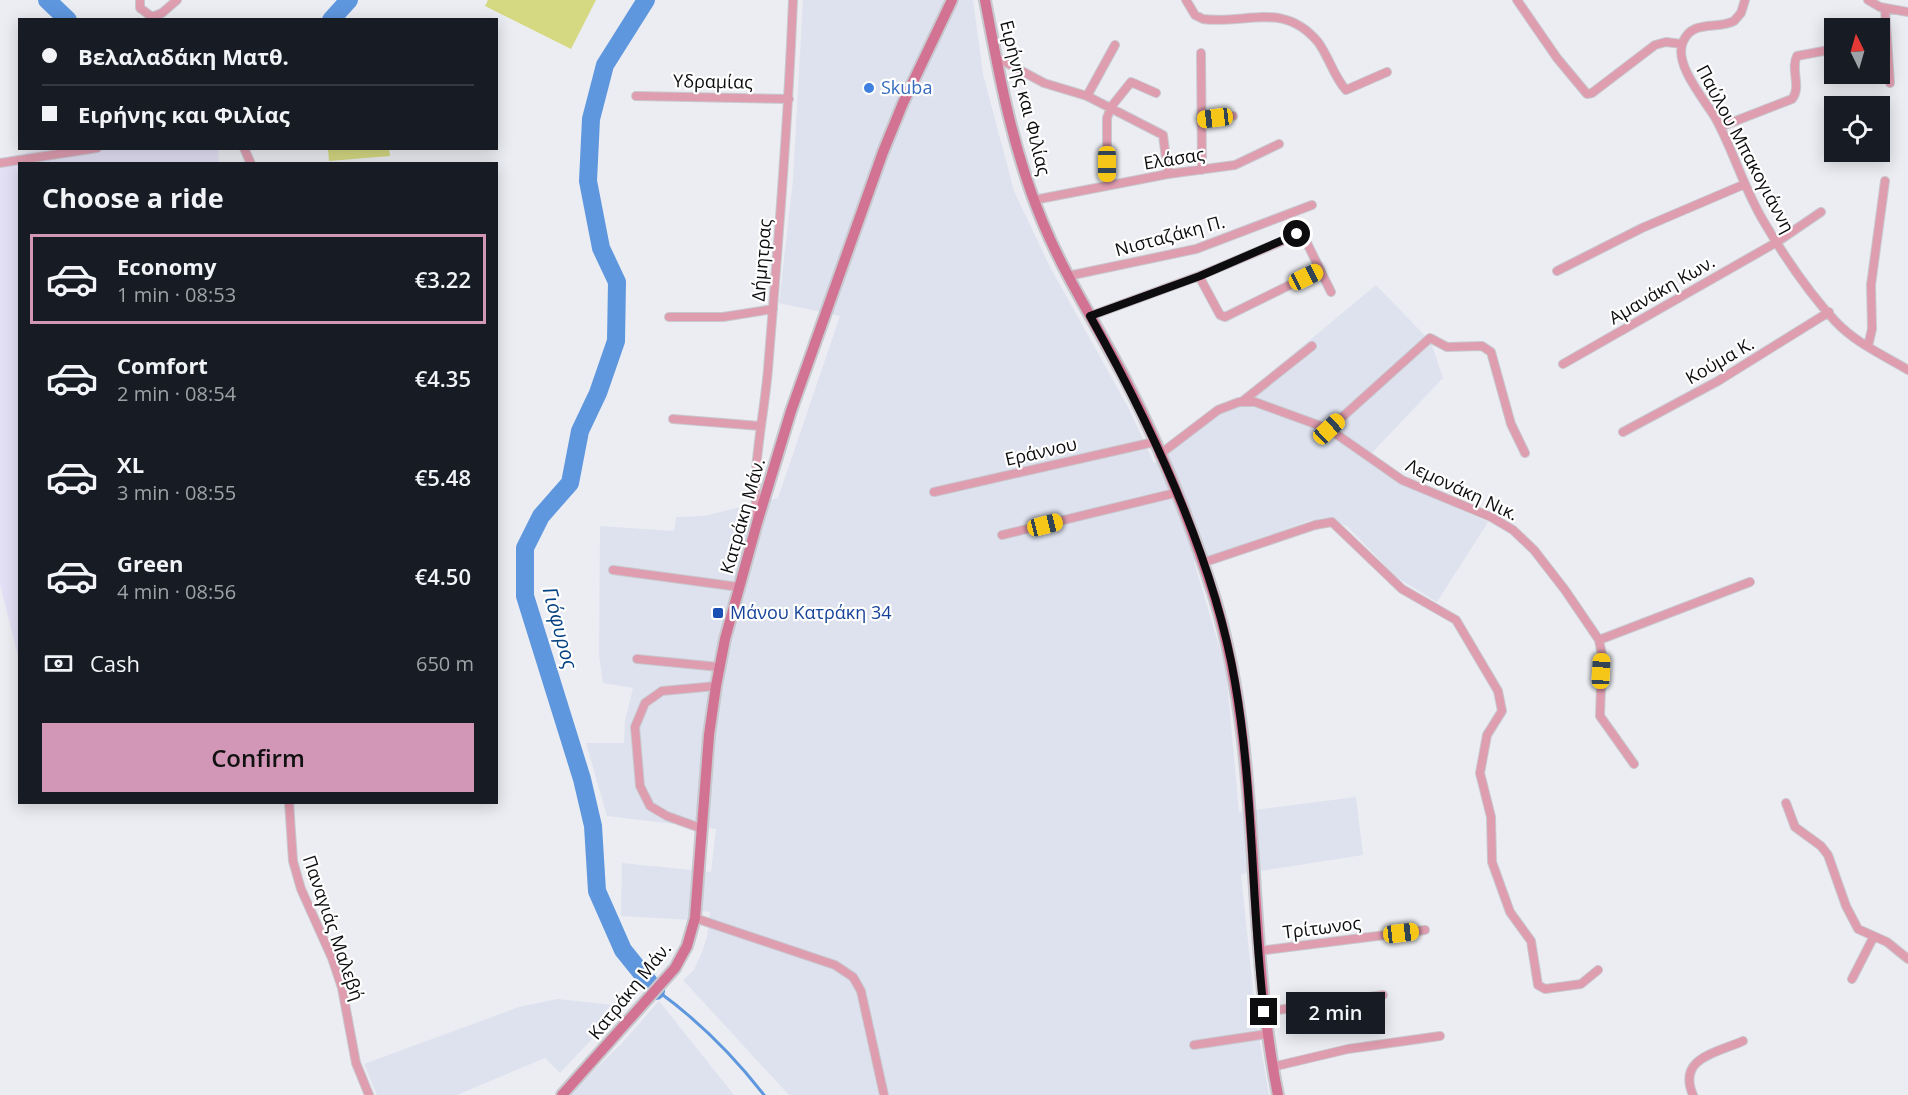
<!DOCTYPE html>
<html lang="en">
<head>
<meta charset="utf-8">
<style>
	body { margin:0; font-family:"Open Sans",sans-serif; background:#242831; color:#f1f3f6; height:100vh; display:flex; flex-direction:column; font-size:22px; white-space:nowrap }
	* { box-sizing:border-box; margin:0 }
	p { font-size:20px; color:#9ea1a6 }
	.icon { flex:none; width:33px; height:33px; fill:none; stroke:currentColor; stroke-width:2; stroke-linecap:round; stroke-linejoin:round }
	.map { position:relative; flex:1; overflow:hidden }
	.side { position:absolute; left:18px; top:162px; width:480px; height:642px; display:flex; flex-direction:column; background:#171b24; border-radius:0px; box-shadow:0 3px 15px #0003 }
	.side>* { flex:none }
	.guide { position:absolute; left:18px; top:18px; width:480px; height:132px; border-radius:0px; box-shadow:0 3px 15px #0003; display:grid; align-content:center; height:132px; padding:0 24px; background:#171b24 }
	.needle { width:39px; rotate:355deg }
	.tools { position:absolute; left:1824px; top:18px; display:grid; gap:12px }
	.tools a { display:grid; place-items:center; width:66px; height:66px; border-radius:0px; background:#171b24; box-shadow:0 3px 15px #0003; font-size:30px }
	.end { position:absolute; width:27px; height:27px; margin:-14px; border:8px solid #0d0d0f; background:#fff; box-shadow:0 0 0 3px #fff }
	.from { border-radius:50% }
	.bubble { position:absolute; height:42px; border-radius:0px; background:#171b24; box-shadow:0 3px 15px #0003; font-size:20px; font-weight:600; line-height:42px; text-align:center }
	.car { position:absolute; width:18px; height:36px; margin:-18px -9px; border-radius:8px; box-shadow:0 0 4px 2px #0007; background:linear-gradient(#f5c518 24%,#345 0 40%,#f5c518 0 76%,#345 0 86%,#f5c518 0) }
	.guide b { display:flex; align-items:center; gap:21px; height:57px; font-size:22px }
	.guide b+b { border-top:2px solid #363941 }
	.guide i { width:15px; height:15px; background:#f1f3f6 }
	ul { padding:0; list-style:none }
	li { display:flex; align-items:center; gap:18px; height:90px; margin:0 12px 9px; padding:0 12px; border:3px solid transparent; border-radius:0px }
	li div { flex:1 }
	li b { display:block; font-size:22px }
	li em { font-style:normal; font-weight:600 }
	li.current { border-color:#d296b6 }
	li>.icon { width:54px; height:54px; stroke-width:1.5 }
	h2 { padding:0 24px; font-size:27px; line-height:72px }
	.pay { display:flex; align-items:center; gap:15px; height:66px; padding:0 24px; font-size:22px }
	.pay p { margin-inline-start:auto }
	.primary-button { display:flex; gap:12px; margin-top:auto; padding:12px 24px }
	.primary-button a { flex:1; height:69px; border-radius:0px; background:#d296b6; color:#111; font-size:24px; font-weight:600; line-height:69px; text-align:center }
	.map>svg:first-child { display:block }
	.built { fill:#dee2ef }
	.education { fill:#e3e0f6 }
	.green { fill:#d5d982 }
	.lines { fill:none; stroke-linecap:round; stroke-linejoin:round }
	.stream { stroke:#5e97de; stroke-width:3 }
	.river { stroke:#5e97de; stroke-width:18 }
	.street-casing { stroke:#c7c9ce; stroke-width:10 }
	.secondary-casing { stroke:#c7c9ce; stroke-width:14 }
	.street { stroke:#df9db0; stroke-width:8 }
	.secondary { stroke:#d37393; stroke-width:10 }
	.route { stroke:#0d0d0f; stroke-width:8 }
	.shop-dot { fill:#3f7fe0; stroke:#fff; stroke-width:2 }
	.transit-dot { fill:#1a4fb4; stroke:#fff; stroke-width:2 }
	.labels { text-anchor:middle; stroke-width:4.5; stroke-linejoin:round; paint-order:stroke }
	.street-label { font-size:18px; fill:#0d0d0f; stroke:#fff }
	.shop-label { font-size:18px; fill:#366cbe; stroke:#fff; text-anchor:start }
	.transit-label { font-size:18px; fill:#164399; stroke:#fff; text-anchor:start }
	.water-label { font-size:20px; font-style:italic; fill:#064383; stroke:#fff }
</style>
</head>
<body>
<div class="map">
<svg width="1908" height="1095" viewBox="0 0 1908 1095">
	<rect width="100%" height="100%" fill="#ebedf2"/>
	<!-- built -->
	<path class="built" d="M803 0H973L983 74 1014 191 1050 267 1128 407 1154 463 1214 417 1253 397 1245 394 1376 285 1431 342 1443 378 1366 459 1402 484 1488 522 1437 602 1396 577 1347 526 1327 518 1308 521 1194 562 1226 669 1239 812 1356 797 1363 855 1241 874 1256 1020 1269 1095H789L683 980 694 970 702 952 707 937 710 912 693 910 692 920 621 916 622 863 711 872 716 829 607 816 586 743H624L625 721 633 688 603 683 599 655 600 526 674 531 676 517 704 516 778 498 840 316 779 303 793 180Z
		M557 999 623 1006 560 1073 545 1058 457 1095H377L364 1064 519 1007Z
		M659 1001 734 1095H569L623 1042Z"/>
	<!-- education -->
	<path class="education" d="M52 148H218L219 163 20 164 19 660 0 584V158Z"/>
	<!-- green -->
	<path class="green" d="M488 0H596L571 49 485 6Z
		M328 149H389L390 156 329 161Z"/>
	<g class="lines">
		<!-- stream -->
		<path class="stream" d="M659 992C700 1022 733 1055 764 1095"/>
		<!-- river -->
		<path class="river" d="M47 0 68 20
			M646 0 605 65 591 119 588 181 601 248 617 282 616 341 598 393 580 431 570 483 541 516 525 548V596L582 779 593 826 597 891 623 950 656 991
			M331 20 349 0"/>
		<!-- street casing -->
		<g class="street-casing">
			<path id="street" d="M140 0V8L152 17 162 13 177 0
				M1186 0 1195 15 1203 19C1246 25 1283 0 1318 42 1329 57 1334 77 1346 90L1387 72
				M1517 0 1557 58 1587 94 1592 93 1655 45 1666 42 1682 44
				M1745 0 1741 13 1734 21C1717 30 1692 19 1683 42 1673 64 1705 100 1716 119 1734 152 1744 189 1764 222 1784 256 1809 293 1836 322 1856 343 1883 355 1908 370
				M1868 0 1880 7 1908 12
				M1885 9 1890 83
				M1201 53 1202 170
				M997 60 1005 62 1044 83 1087 96 1163 135 1168 174
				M636 96 789 99
				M1087 96 1115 45
				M1201 119 1233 116
				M1720 127 1792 99C1802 87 1790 69 1797 56L1834 49
				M244 148 251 164
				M0 163 97 148
				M1107 186V118L1111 107 1131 82 1156 93
				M1034 200 1168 174 1235 165 1279 144
				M1557 271 1642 228 1745 184
				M1068 276 1196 249 1312 205
				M1199 276 1220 315 1225 317 1320 270
				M1090 316 1199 276 1297 235 1305 239 1331 292
				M669 317H723L773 309
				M1868 346 1872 329 1871 285 1885 181
				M1563 364 1777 242 1821 212
				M1243 401 1312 346
				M673 419 760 426
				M1329 429 1430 338 1447 347 1482 346 1491 352 1511 424 1525 453
				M1623 432 1718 381 1829 312
				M1159 455 1218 410 1239 402H1255L1329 429 1402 480 1491 517 1513 530 1534 550 1565 590 1599 640 1602 655 1600 716 1634 764
				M934 492 1154 442
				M757 518C751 467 764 419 768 369 778 246 788 123 793 0
				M1002 535 1175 493
				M1202 563 1315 525 1332 522 1402 589 1456 620 1498 691 1502 711 1487 735 1480 773 1491 817 1492 862 1510 912 1531 941 1538 985 1545 989 1581 984 1598 970
				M613 570 739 587
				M1599 640 1750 582
				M637 659 719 667
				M289 802 293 861 301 889 332 958 342 988 356 1063 369 1095
				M1786 803 1795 827 1821 846 1828 855 1846 906 1858 929 1887 942 1908 959
				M703 829 667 816 650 806 640 786 635 727 645 703 662 691 716 686
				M695 918 835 965 853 977 861 991 884 1095
				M1258 951 1425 930
				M1852 979 1874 936
				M1264 1012 1383 995
				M1194 1045 1267 1034
				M1272 1067 1348 1049 1440 1036
				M1693 1095C1677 1058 1716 1053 1743 1041"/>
		</g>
		<!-- secondary casing -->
		<g class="secondary-casing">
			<path id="secondary" d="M985 0C999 75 1013 152 1043 223 1065 276 1096 324 1123 375 1160 446 1191 523 1215 599 1263 759 1245 931 1278 1095
				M562 1095 675 968 687 946 695 918 709 735 716 686 725 639 757 523 791 411 883 152 903 103 952 0"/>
		</g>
		<!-- street -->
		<use href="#street" class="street"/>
		<!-- secondary -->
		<use href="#secondary" class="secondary"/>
	</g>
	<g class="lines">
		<!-- route -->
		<path class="route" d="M1264 1012C1251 903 1254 791 1235 682 1214 558 1151 425 1090 316L1200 276 1297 234"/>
	</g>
	<!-- markers -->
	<circle class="shop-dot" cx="869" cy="88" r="6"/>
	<rect class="transit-dot" x="712" y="607" width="12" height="12" rx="3"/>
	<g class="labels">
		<!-- street labels -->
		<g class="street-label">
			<text transform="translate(713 82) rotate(1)" y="6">Υδραμίας</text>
			<text transform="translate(1025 98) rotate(76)" y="6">Ειρήνης και Φιλίας</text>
			<text transform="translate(1745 149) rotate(62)" y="6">Παύλου Μπακογιάννη</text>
			<text transform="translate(1174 159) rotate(-9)" y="6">Ελάσας</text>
			<text transform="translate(1170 236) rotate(-15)" y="6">Νισταζάκη Π.</text>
			<text transform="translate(762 260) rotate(-85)" y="6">Δήμητρας</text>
			<text transform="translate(1662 290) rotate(-30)" y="6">Αμανάκη Κων.</text>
			<text transform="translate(1720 361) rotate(-30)" y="6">Κούμα Κ.</text>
			<text transform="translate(1041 452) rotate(-13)" y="6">Εράννου</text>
			<text transform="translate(1462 490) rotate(25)" y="6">Λεμονάκη Νικ.</text>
			<text transform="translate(743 516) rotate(-74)" y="6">Κατράκη Μάν.</text>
			<text transform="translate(333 928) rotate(71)" y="6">Παναγιάς Μαλεβή</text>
			<text transform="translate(1322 928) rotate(-7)" y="6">Τρίτωνος</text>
			<text transform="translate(630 991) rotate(-51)" y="6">Κατράκη Μάν.</text>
		</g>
		<!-- shop labels -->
		<g class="shop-label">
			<text x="881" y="94">Skuba</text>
		</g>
		<!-- transit labels -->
		<g class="transit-label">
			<text x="730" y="619">Μάνου Κατράκη 34</text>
		</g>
		<!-- water labels -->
		<g class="water-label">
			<text transform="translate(560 628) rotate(75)" y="7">Γιόφυρος</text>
		</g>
	</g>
</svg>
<div class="tools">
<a><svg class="needle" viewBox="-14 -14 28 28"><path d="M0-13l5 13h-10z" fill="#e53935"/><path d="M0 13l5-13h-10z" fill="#9ea1a6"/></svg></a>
<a><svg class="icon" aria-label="locate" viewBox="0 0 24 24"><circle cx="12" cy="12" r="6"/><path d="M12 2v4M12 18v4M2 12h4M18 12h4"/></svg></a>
</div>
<i class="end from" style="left:1297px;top:234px"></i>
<i class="end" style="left:1264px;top:1012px"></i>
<div class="bubble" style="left:1286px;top:992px;width:99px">2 min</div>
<i class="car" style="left:1215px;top:118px;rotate:263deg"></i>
<i class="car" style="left:1107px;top:164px;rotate:180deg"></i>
<i class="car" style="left:1306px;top:277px;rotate:64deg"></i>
<i class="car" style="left:1329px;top:429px;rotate:47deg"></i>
<i class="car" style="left:1045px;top:525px;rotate:76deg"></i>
<i class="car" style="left:1601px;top:671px;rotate:3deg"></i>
<i class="car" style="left:1401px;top:933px;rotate:83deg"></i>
<div class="guide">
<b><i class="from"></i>Βελαλαδάκη Ματθ.</b>
<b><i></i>Ειρήνης και Φιλίας</b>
</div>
<section class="side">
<h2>Choose a ride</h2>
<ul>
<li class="current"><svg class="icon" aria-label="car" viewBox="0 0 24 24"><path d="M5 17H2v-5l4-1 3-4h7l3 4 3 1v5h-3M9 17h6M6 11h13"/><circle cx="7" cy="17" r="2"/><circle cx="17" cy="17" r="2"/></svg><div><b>Economy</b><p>1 min · 08:53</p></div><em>€3.22</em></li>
<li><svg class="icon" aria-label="car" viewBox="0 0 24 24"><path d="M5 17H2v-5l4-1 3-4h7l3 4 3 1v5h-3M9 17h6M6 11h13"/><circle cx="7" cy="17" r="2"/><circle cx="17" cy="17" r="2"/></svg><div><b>Comfort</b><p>2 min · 08:54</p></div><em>€4.35</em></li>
<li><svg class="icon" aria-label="car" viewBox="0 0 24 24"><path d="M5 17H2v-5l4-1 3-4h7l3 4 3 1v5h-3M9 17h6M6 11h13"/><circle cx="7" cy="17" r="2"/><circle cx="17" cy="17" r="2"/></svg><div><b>XL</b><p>3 min · 08:55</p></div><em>€5.48</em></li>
<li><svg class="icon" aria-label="car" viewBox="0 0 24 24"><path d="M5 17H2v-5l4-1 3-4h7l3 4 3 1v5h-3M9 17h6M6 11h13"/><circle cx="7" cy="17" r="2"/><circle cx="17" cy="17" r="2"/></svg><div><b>Green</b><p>4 min · 08:56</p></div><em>€4.50</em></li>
</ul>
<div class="pay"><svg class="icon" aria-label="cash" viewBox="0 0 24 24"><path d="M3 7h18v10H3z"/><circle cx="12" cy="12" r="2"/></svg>Cash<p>650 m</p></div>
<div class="primary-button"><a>Confirm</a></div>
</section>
</div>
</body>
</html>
